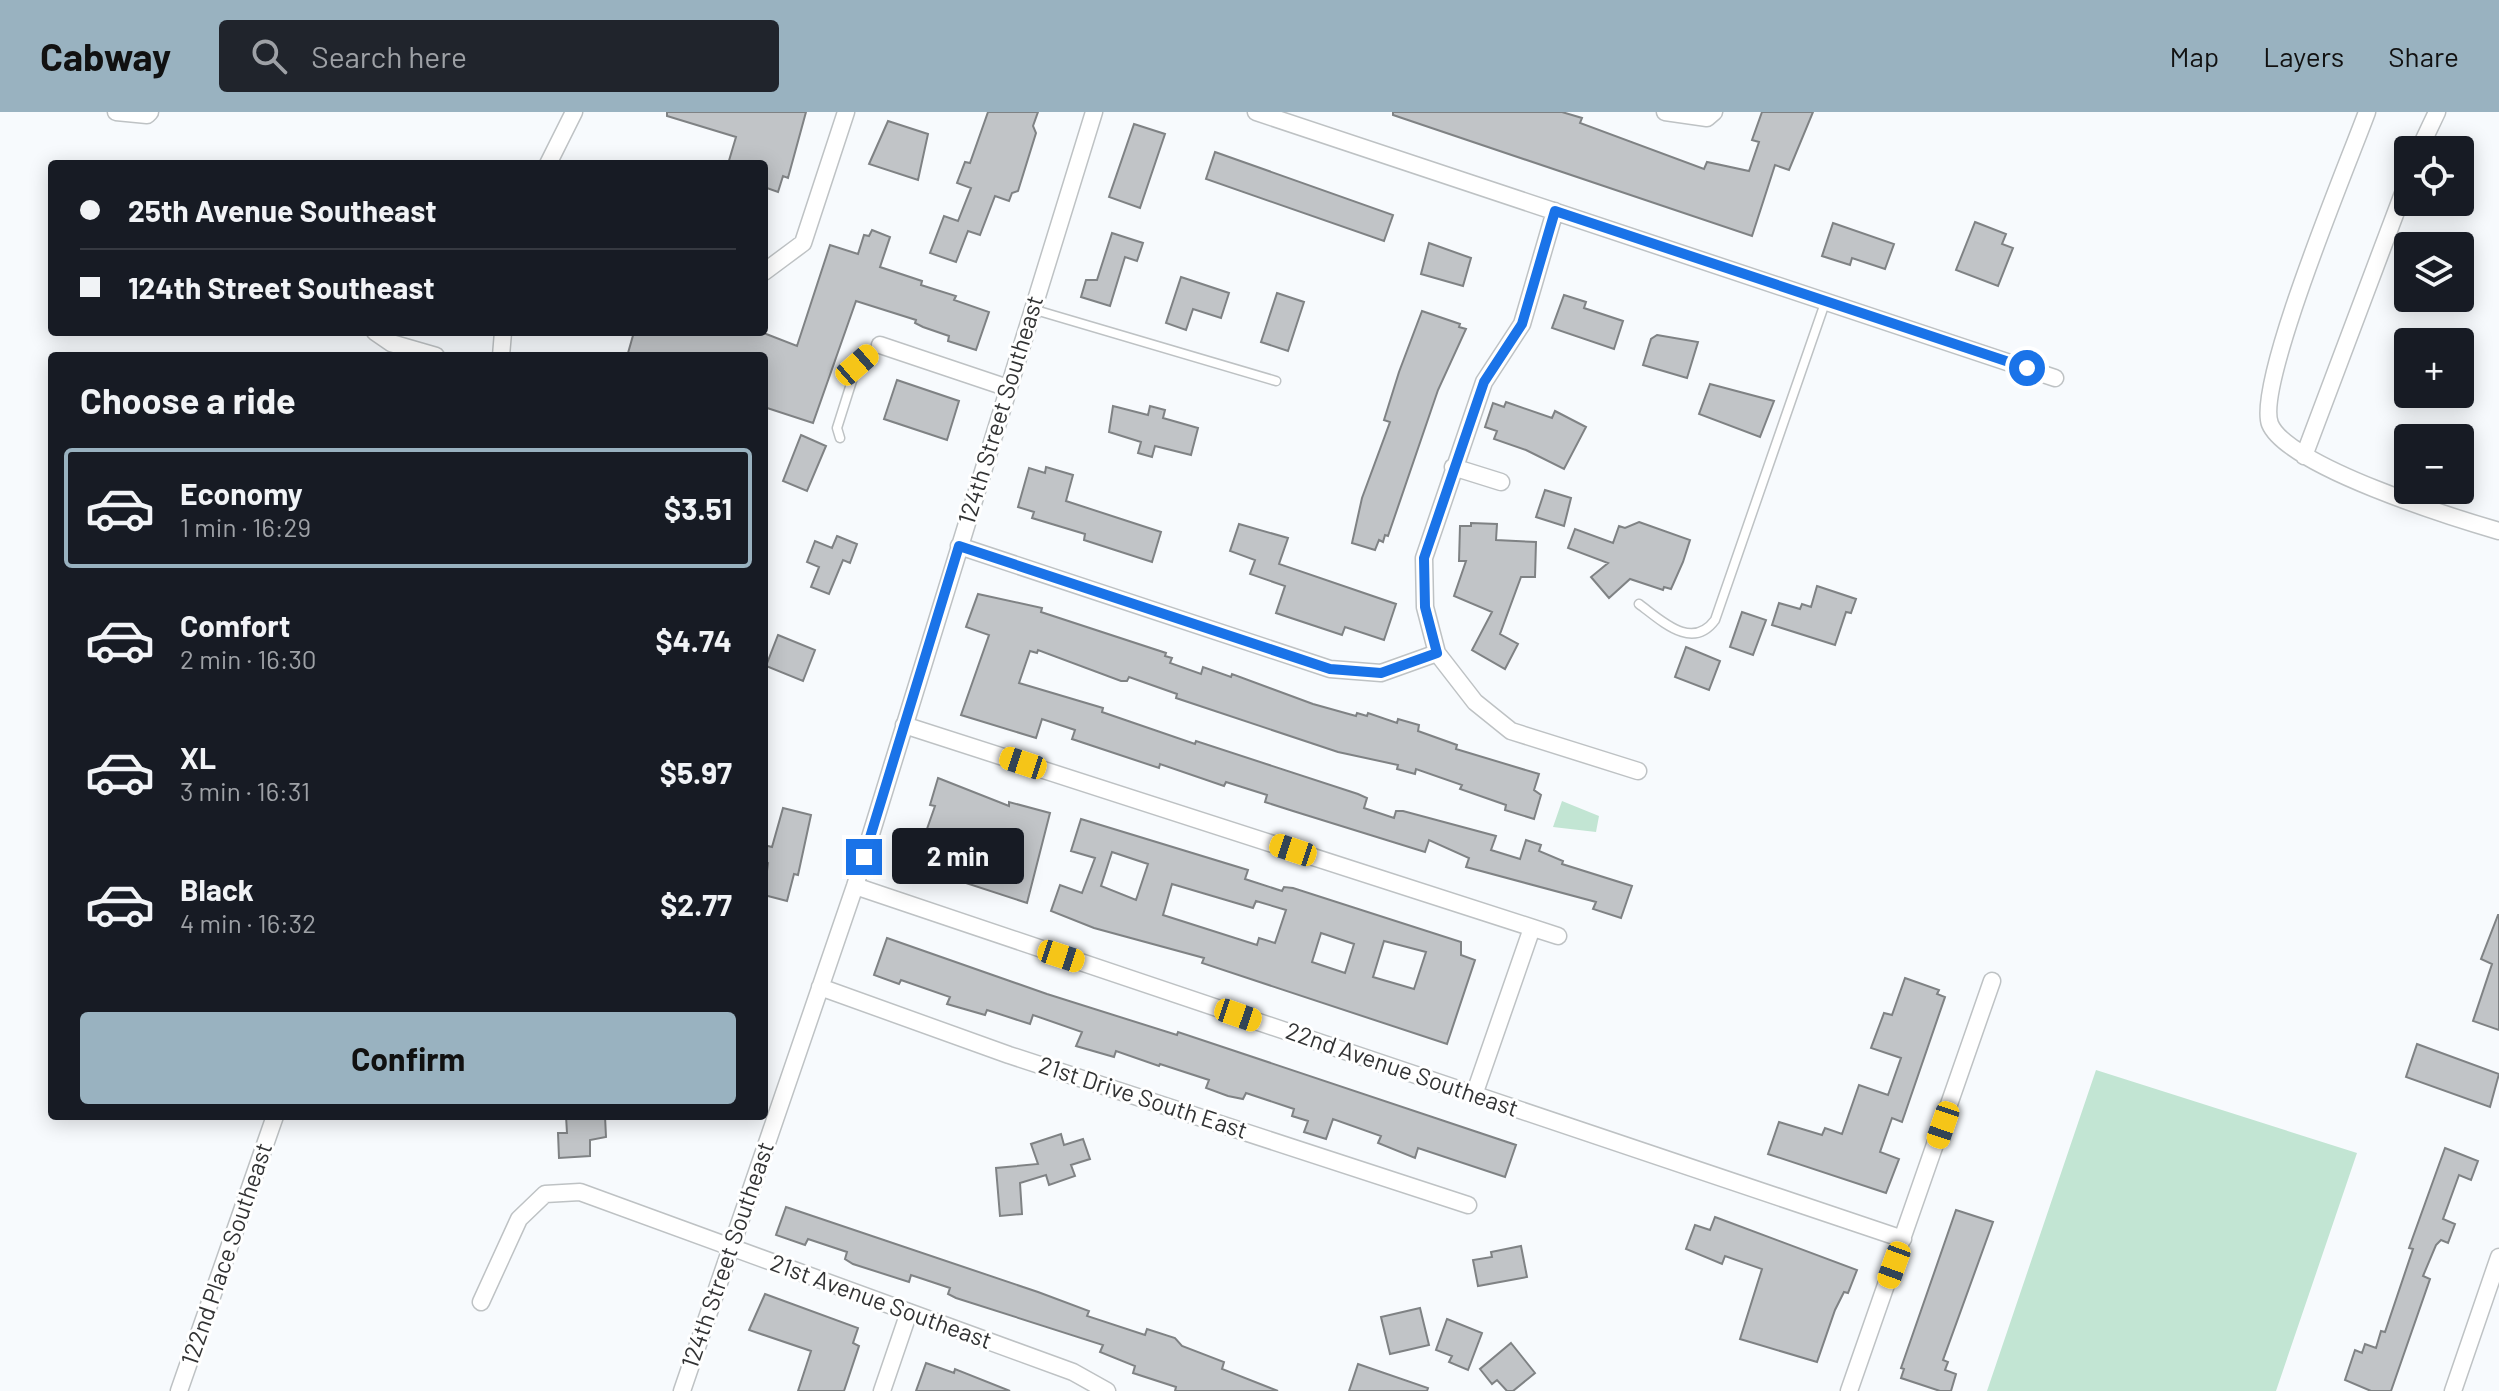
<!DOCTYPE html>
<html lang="en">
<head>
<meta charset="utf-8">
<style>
	body { margin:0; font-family:Barlow,sans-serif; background:#20242c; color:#f1f3f6; height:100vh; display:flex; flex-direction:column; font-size:30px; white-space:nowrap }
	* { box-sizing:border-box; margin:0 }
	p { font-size:26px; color:#9ea1a6 }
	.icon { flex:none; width:44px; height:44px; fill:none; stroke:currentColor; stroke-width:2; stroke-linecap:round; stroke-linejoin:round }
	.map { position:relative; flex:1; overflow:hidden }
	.drawer { position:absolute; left:48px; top:240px; width:720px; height:768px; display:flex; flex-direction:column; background:#171b24; border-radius:8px; box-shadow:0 4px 20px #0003 }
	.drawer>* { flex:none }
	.hud { position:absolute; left:48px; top:48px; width:720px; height:176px; border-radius:8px; box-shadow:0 4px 20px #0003; display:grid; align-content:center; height:176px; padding:0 32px; background:#171b24 }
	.tools { position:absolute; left:2394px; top:24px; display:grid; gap:16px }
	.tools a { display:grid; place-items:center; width:80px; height:80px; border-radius:8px; background:#171b24; box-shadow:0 4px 20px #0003; font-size:40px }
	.end { position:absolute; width:36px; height:36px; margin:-18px; border:10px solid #1a73e8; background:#fff; box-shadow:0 0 0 4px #fff }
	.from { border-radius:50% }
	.bubble { position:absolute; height:56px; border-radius:8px; background:#171b24; box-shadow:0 4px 20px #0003; font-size:26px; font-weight:700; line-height:56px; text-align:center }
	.car { position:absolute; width:24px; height:48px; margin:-24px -12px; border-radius:10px; box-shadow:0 0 6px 2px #0007; background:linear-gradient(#f5c518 24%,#345 0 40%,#f5c518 0 76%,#345 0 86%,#f5c518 0) }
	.hud b { display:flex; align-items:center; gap:28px; height:76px; font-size:30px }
	.hud b+b { border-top:2px solid #363941 }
	.hud i { width:20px; height:20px; background:#f1f3f6 }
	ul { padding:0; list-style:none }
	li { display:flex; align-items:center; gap:24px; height:120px; margin:0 16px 12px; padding:0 16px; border:4px solid transparent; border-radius:8px }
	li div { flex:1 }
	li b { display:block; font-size:30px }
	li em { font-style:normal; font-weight:700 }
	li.current { border-color:#99b2c0 }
	li>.icon { width:72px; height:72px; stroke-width:1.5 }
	h2 { padding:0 32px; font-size:36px; line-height:96px }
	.action { display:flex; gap:16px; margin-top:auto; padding:16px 32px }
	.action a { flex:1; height:92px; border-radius:8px; background:#99b2c0; color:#111; font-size:32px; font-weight:700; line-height:92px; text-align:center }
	header { display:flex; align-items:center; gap:48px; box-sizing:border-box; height:112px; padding:0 40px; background:#99b2c0; color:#111 }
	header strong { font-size:38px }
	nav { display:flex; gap:44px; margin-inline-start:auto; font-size:28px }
	.search { width:560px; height:72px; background:#20242c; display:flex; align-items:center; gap:20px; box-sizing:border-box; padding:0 28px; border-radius:8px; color:#9ea1a6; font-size:30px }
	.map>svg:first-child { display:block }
	.green { fill:#c2e5d3 }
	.building { fill:#c1c4c7; stroke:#7f8284; stroke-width:2; fill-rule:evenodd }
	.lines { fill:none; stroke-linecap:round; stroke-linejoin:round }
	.lane-casing { stroke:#bec2c4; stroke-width:11 }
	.street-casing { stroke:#bec2c4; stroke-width:19 }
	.lane { stroke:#fff; stroke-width:8 }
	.street { stroke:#fff; stroke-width:16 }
	.route { stroke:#1a73e8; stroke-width:10 }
	.labels { text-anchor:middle; stroke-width:6; stroke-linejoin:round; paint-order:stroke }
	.street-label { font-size:24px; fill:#323334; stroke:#fff }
</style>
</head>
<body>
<header>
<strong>Cabway</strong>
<div class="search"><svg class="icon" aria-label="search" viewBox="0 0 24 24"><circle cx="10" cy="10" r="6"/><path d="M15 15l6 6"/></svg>Search here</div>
<nav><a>Map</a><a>Layers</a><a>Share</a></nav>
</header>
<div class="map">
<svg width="2499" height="1279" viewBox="0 0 2499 1279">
	<rect width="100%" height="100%" fill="#f7fafd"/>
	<!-- green -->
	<path class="green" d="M1562 689 1599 704 1596 720 1553 715Z
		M2096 958 2357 1041 2276 1279H1987Z"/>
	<!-- building -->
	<path class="building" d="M667 0H806L788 66 783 64 778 80 764 75V52H728L736 25 667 4Z
		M988 0H1038L1033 14 1036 21 1018 79 1012 81 1009 89 995 84 980 123 968 119 956 150 930 141 944 104 958 109 971 76 957 71 965 50 970 51Z
		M1393 0H1562L1582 6 1580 11 1704 57 1707 50 1749 59 1759 30 1752 28 1762 0H1813L1789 58 1775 53 1752 124 1393 3Z
		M888 9 928 22 918 68 869 52Z
		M1134 12 1165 22 1140 96 1109 85Z
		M1215 40 1393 103 1384 129 1206 67Z
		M1975 110 2006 122 2002 132 2013 136 1998 174 1956 158Z
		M1833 111 1894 132 1885 157 1852 146 1850 153 1822 144Z
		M872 118 890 125 880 155 922 169 921 173 956 184 954 188 989 200 976 238 948 229 949 224 923 215 915 211 916 208 856 189 813 311 764 295V244H638L628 241 634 220H761L797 234 830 133 858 142 864 123 869 124Z
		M1112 121 1143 131 1137 149 1125 145 1110 194 1081 185 1086 168H1097Z
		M1429 131 1471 146 1463 174 1421 162Z
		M1181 165 1229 181 1221 206 1193 197 1186 218 1166 211Z
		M1277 181 1304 190 1288 239 1261 230Z
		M1564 183 1586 190 1584 196 1623 209 1614 237 1552 216Z
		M1422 199 1460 212 1459 215 1466 217 1438 278 1388 424 1385 423 1383 430 1379 428 1375 438 1352 431 1362 386 1390 310 1384 308 1399 260Z
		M1657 223 1698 230 1687 266 1643 253 1651 227Z
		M897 268 959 289 947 328 884 307Z
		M1710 272 1774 289 1760 325 1699 302Z
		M1506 290 1552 306 1555 299 1586 315 1564 357 1526 338 1494 327 1497 319 1485 315 1493 291 1504 295Z
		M1113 294 1148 303 1150 294 1165 298 1163 306 1198 316 1191 343 1155 334 1152 345 1138 341 1141 330 1109 320Z
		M801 323 826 334 807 379 783 369Z
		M1046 355 1073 363 1066 389 1161 420 1152 450 1084 428 1085 422 1032 406 1034 400 1018 395 1029 356 1045 361Z
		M1545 378 1571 386 1564 414 1536 405Z
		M1639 410 1690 428 1683 450 1671 477 1664 475 1663 478 1630 467 1609 486 1591 465 1608 451 1568 436 1575 417 1613 431 1619 414 1625 416Z
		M1471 411 1497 412 1496 428 1536 430 1535 465H1521L1500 522 1518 532 1505 557 1472 538 1492 500 1454 484 1466 449H1459L1460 414H1471Z
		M1239 412 1288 426 1279 452 1396 492 1384 528 1345 515 1342 523 1276 501 1285 474 1250 462 1255 448 1230 439Z
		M837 424 857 432 850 451 843 448 829 482 811 475 819 455 807 450 815 429 832 436Z
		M1817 474 1856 487 1851 501 1846 500 1835 533 1772 513 1779 491 1800 497 1802 492 1811 495Z
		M978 482 1042 496 1041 500 1166 541 1165 544 1172 546 1170 551 1201 562 1203 555 1231 565 1232 562 1313 592 1356 604 1357 601 1367 604 1368 601 1397 611 1398 607 1419 613 1418 619 1457 633 1456 637 1539 662 1534 678 1541 683 1534 707 1505 698 1506 693 1460 677 1462 673 1416 657 1415 662 1397 657 1398 653 1338 640 1176 586 1177 582 1129 565 1127 569H1121L1038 538 1037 541 1030 539 1019 571 1103 596 1102 600 1195 632 1196 629 1358 682 1367 686 1364 696 1394 706 1396 699H1403L1496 724 1491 738 1520 747 1526 728 1541 733 1539 739 1563 749 1562 752 1632 774 1621 806 1593 797 1596 790 1466 755 1469 746 1429 728 1425 740 1293 699 1265 690 1267 683 1226 670 1224 674 1160 652 1159 656 1072 627 1075 618 1042 607 1036 626 961 603 989 523 966 515Z
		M1742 500 1766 508 1753 543 1730 535Z
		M778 523 815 538 803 569 766 554Z
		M1686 535 1720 549 1709 578 1675 565Z
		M938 666 1009 694V690L1050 701 1027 791 914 754 935 694 930 693Z
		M783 696 811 703 798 763 794 762 787 789 764 783 768 751 764 750V733L772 735Z
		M1081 707 1248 758 1245 767 1282 779 1284 775 1293 776 1461 830V843L1475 848 1447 932 1202 851 1204 846 1094 816 1051 799 1060 773 1082 781 1095 746 1071 739ZM1112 740 1148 752 1136 788 1101 774ZM1172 772 1253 796 1256 789 1286 798 1275 831 1259 826 1257 833 1163 803ZM1321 821 1354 832 1345 861 1312 850ZM1384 829 1426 840 1414 877 1373 865Z
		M2498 803H2499V918L2473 909 2492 852 2481 847Z
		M887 826 1047 882 1177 923 1178 920 1516 1033 1505 1065 1418 1036 1415 1046 1378 1031 1381 1024 1333 1007 1326 1027 1304 1020 1308 1009 1292 1004 1294 997 1246 981 1243 987 1228 984 1206 976 1209 968 1160 952 1159 954 1116 939 1114 945 1076 934 1082 920 1033 903 1030 912 987 898 985 903 947 892 950 885 901 868 899 872 874 863Z
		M1905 866 1939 878 1937 882 1945 885 1902 1010 1892 1006 1880 1040 1899 1047 1886 1081 1768 1042 1779 1010 1822 1023 1825 1016 1842 1022 1859 973 1888 983 1901 946 1871 936 1884 901 1892 903Z
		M2417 932 2499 962 2490 995 2406 965Z
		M566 1004H605L606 1025 590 1028V1044L559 1046 558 1021H567Z
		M1061 1022 1064 1033 1083 1027 1090 1047 1071 1053 1075 1064 1049 1073 1046 1063 1020 1071 1022 1102 1000 1104 996 1056 1038 1052 1031 1032Z
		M2445 1036 2478 1049 2471 1068 2459 1063 2443 1107 2455 1112 2448 1131 2441 1128 2436 1133 2423 1164 2430 1167 2391 1279H2371L2345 1268 2355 1238 2362 1241 2365 1232 2376 1236 2381 1219 2385 1220 2413 1137 2409 1136Z
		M786 1095 1038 1180 1089 1199 1087 1204 1145 1223 1147 1217 1175 1226 1182 1234 1224 1250 1222 1257 1278 1279H1175L1176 1275 1133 1261 1135 1254 1100 1240 1103 1233 956 1186 948 1182 950 1176 911 1163 909 1170 853 1152 845 1147 847 1140 808 1127 805 1133 776 1123Z
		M1956 1098 1993 1110 1943 1248 1948 1250 1945 1258 1956 1262 1951 1279H1940L1901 1266 1904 1257 1901 1256Z
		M1715 1105 1857 1158 1848 1181 1844 1180 1835 1198 1817 1250 1740 1227 1762 1157 1725 1144 1722 1152 1686 1137 1695 1113 1710 1118Z
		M1521 1134 1527 1165 1478 1174 1473 1148 1492 1145 1491 1140Z
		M765 1182 858 1216 853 1231 859 1234 844 1279H798L811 1239 749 1218Z
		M1420 1196 1429 1233 1390 1242 1381 1205Z
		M1447 1207 1482 1221 1468 1258 1449 1250 1452 1244 1436 1238Z
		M1511 1231 1535 1261 1513 1279H1507L1497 1268 1492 1272 1480 1257Z
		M926 1251 954 1261 955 1257 1010 1279H916Z
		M1358 1252 1428 1276 1427 1279H1349Z"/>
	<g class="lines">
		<!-- lane casing -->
		<g class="lane-casing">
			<path id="lane" d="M1032 197 1276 269
				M840 326 837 316 857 253 880 233
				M1639 492C1662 509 1692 539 1715 508L1826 188"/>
		</g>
		<!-- street casing -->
		<g class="street-casing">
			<path id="street" d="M116 0 147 3 150 0
				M1256 0 2055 266
				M1665 0 1707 6 1714 0
				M2367 0C2348 52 2255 273 2270 312 2287 354 2454 406 2499 419
				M2419 38 2437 0
				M548 52 574 0
				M764 160 803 131 846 0
				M375 220 391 231 436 244
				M880 233 1008 276
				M501 244 503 220
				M2304 344 2408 68
				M1453 355 1501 370
				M959 434 1330 557 1381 561 1437 541 1475 590 1511 619 1638 659
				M1437 541 1425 495 1424 446 1484 270 1522 212 1555 99
				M904 613 1558 824
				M855 774 1903 1127
				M820 875 1009 943 1468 1093
				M1474 983 1532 816
				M481 1190 519 1107 545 1082 580 1080 1073 1260 1107 1279
				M179 1279 275 1004
				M682 1279 855 774 1094 0
				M882 1279 909 1200
				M1849 1279 1992 869
				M2453 1279 2499 1145"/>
		</g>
		<!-- lane -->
		<use href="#lane" class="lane"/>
		<!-- street -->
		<use href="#street" class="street"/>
	</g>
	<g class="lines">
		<!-- route -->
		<path class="route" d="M864 745 959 434 1330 557 1381 561 1437 541 1425 495 1424 446 1484 270 1522 212 1555 99 2027 256"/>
	</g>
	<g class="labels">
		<!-- street labels -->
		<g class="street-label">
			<text transform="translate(1001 298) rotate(-73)" y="8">124th Street Southeast</text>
			<text transform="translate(1402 958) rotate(19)" y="8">22nd Avenue Southeast</text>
			<text transform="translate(1143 986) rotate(18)" y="8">21st Drive South East</text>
			<text transform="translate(227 1142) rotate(-71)" y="8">122nd Place Southeast</text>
			<text transform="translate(728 1143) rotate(-71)" y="8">124th Street Southeast</text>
			<text transform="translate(881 1190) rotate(20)" y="8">21st Avenue Southeast</text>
		</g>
	</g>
</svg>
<div class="tools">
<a><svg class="icon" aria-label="locate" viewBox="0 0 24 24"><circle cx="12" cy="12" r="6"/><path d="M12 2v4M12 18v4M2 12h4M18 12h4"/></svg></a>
<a><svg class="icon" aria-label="layers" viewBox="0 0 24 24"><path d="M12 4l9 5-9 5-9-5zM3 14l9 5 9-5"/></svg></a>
<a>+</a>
<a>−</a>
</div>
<i class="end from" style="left:2027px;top:256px"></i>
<i class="end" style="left:864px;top:745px"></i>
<div class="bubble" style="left:892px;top:716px;width:132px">2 min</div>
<i class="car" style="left:857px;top:253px;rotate:49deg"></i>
<i class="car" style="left:1023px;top:651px;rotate:288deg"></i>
<i class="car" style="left:1293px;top:738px;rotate:288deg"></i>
<i class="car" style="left:1061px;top:844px;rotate:108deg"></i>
<i class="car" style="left:1238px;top:903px;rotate:109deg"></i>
<i class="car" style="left:1943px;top:1013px;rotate:199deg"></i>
<i class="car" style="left:1894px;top:1153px;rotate:200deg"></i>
<div class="hud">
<b><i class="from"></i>25th Avenue Southeast</b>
<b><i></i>124th Street Southeast</b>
</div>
<section class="drawer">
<h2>Choose a ride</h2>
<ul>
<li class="current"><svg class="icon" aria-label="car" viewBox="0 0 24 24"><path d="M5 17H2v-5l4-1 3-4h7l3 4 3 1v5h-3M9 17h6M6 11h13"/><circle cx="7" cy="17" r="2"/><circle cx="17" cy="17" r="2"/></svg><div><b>Economy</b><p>1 min · 16:29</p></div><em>$3.51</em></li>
<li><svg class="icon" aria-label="car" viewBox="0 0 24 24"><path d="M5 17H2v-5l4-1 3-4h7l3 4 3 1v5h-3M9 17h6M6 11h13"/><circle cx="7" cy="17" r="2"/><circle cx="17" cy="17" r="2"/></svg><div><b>Comfort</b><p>2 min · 16:30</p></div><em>$4.74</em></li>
<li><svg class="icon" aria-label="car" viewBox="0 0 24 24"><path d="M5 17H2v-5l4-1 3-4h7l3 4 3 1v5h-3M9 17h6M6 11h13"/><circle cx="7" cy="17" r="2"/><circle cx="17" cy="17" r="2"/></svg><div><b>XL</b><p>3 min · 16:31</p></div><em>$5.97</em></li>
<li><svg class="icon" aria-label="car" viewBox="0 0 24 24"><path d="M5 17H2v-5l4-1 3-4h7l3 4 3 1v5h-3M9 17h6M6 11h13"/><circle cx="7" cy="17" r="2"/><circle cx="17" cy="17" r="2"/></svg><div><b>Black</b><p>4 min · 16:32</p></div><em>$2.77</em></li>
</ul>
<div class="action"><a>Confirm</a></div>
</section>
</div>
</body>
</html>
